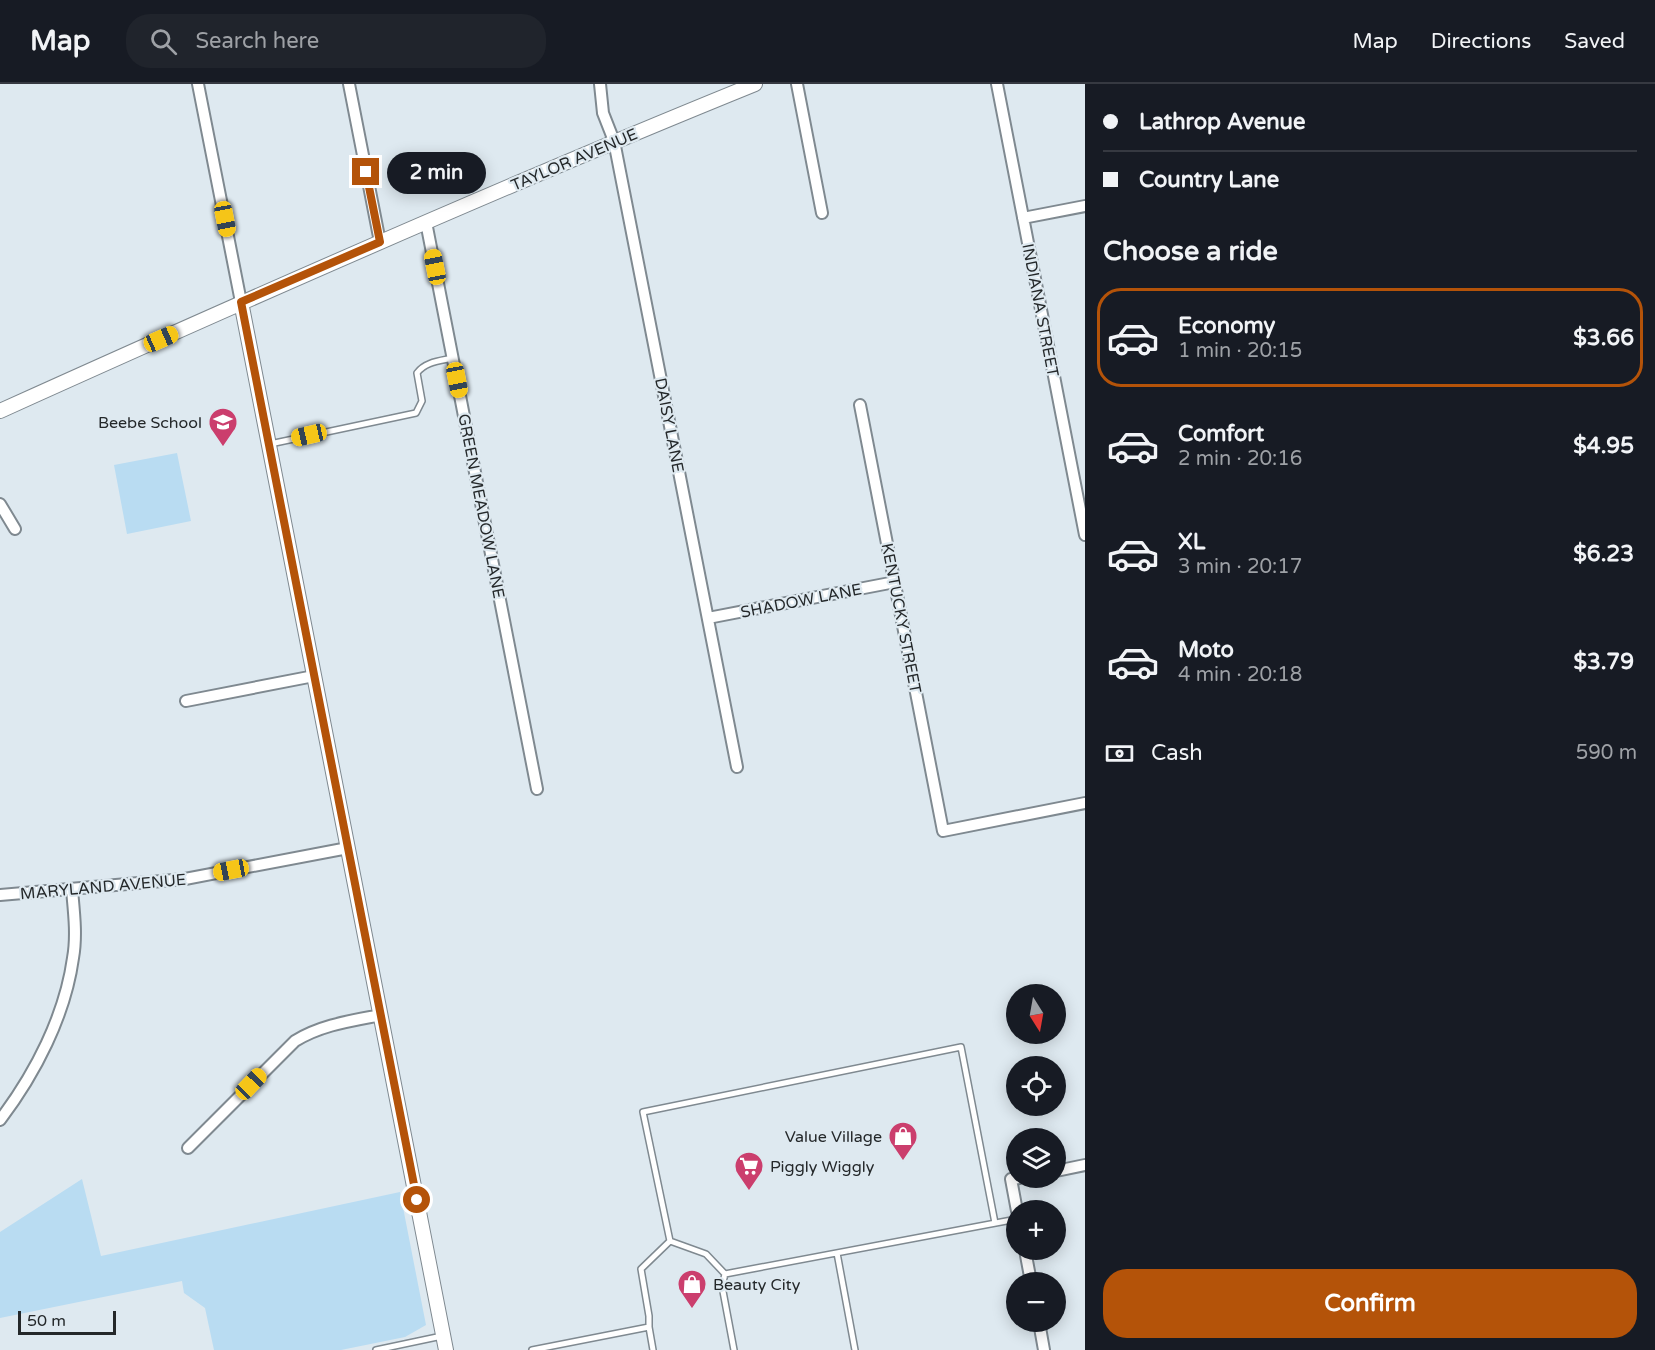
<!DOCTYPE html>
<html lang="en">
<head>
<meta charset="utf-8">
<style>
	body { margin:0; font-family:"Varela Round",sans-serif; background:#20242c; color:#f1f3f6; height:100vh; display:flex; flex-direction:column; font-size:22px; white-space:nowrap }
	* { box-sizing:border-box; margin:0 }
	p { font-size:20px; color:#9ea1a6 }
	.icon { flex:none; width:33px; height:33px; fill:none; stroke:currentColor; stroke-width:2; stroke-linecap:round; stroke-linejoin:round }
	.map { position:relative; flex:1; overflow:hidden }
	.side { display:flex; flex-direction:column; background:#171b24; width:570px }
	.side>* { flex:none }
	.hud { display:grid; align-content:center; height:132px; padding:0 18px; background:#171b24 }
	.needle { width:39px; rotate:169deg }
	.tools { position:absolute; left:1006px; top:900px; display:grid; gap:12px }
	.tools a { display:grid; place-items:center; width:60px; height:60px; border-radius:50%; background:#171b24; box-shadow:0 3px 15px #0003; font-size:30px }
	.scale { position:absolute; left:18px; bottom:15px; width:98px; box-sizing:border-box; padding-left:6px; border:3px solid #24282a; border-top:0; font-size:16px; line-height:21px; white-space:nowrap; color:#24282a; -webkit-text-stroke:4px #dee9f0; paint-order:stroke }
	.end { position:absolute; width:27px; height:27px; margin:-14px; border:8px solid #b45309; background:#fff; box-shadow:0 0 0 3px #fff }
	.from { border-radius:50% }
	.bubble { position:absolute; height:42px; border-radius:21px; background:#171b24; box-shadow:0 3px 15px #0003; font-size:20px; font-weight:700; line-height:42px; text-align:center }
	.car { position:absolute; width:18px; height:36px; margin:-18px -9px; border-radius:8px; box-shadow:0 0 4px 2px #0007; background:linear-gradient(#f5c518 24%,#345 0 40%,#f5c518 0 76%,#345 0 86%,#f5c518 0) }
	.hud b { display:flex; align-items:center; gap:21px; height:57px; font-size:22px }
	.hud b+b { border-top:2px solid #363941 }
	.hud i { width:15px; height:15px; background:#f1f3f6 }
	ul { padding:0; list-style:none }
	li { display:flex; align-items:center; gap:18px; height:99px; margin:0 12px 9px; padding:0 6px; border:3px solid transparent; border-radius:24px }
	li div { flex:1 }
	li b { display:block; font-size:22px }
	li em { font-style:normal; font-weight:700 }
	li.on { border-color:#b45309 }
	li>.icon { width:54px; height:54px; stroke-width:1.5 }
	h2 { padding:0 18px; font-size:27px; line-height:72px }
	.pay { display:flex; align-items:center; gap:15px; height:66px; padding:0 18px; font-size:22px }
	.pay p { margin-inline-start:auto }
	.primary-button { display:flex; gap:12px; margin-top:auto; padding:12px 18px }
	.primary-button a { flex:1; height:69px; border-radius:24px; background:#b45309; color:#fff; font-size:24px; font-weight:700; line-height:69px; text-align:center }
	header { display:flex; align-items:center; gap:36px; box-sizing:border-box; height:84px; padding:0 30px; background:#171b24; border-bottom:2px solid #363941 }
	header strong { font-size:28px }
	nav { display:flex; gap:33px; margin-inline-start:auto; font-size:21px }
	.search { width:420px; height:54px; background:#20242c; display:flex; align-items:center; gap:15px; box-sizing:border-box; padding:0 21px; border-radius:24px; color:#9ea1a6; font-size:22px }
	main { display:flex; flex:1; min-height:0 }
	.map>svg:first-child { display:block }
	.green { fill:#b9dcf2 }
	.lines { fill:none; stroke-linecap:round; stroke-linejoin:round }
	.service-casing { stroke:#7f8990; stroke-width:8 }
	.minor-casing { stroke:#7f8990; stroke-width:14 }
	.tertiary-casing { stroke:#7f8990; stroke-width:16 }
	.service { stroke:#fff; stroke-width:5 }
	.minor { stroke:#fff; stroke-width:10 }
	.tertiary { stroke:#fff; stroke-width:14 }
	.route { stroke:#b45309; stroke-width:8 }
	.labels { text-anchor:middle; stroke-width:4.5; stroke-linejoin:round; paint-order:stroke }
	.street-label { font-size:16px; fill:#24282a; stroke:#dee9f0 }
	.poi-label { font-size:16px; fill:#24282a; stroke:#dee9f0; text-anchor:end }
</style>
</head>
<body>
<header>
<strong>Map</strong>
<div class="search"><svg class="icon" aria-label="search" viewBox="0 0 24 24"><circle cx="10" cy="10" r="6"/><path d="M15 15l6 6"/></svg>Search here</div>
<nav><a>Map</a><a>Directions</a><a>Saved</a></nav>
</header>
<main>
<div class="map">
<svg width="1085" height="1266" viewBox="0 0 1085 1266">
	<rect width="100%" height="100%" fill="#dee9f0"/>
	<!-- green -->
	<path class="green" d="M177 369 191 437 127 450 114 381Z
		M82 1095 101 1172 400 1108 426 1241 405 1253 341 1266H214L205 1224 184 1209 182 1197 0 1234V1148Z"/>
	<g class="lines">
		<!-- service casing -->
		<g class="service-casing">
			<path id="service" d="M270 360 416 329 422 317 417 289C425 278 439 277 453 274
				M670 1157 643 1028 961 963 995 1139
				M670 1157 706 1170 725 1190
				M837 1169 855 1266
				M649 1243 653 1266
				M376 1266 442 1252
				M532 1266 649 1243V1232L641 1185 670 1157
				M734 1266 722 1202 725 1190 1017 1135"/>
		</g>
		<!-- minor casing -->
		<g class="minor-casing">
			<path id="minor" d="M198 0 241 218
				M349 0 380 158
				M600 0 603 29 614 57 737 683
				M797 0 822 129
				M997 0 1085 451
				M1023 134 1085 122
				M426 138 537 705
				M860 321 943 747 1085 719
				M0 420 15 445
				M708 534 895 498
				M186 617 314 592
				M0 811 185 795 348 764
				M0 1036C35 990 65 932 73 874 77 852 74 828 72 806
				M188 1064 295 957C321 941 350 937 381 931
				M1056 1087 1085 1081
				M1017 1127 1011 1095 1020 1094
				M1025 1166 1031 1198
				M1039 1238 1044 1266"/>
		</g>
		<!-- tertiary casing -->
		<g class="tertiary-casing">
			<path id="tertiary" d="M241 218 446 1266
				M0 327C250 214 501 103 755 0"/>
		</g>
		<!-- service -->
		<use href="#service" class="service"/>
		<!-- minor -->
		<use href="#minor" class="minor"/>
		<!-- tertiary -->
		<use href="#tertiary" class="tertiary"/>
	</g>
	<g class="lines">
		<!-- route -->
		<path class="route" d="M366 88 380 158 241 218 417 1116"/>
	</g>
	<!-- icons -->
	<defs>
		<g id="school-pin" transform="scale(1.5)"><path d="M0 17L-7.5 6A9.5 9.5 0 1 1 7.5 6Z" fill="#cb3e6d" stroke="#dee9f0"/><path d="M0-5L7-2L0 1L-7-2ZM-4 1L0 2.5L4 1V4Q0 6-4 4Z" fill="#fff"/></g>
		<g id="shop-pin" transform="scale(1.5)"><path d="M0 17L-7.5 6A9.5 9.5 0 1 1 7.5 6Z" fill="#cb3e6d" stroke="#dee9f0"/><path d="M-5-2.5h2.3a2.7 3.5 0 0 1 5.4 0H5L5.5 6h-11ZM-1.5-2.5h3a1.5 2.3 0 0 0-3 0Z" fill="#fff"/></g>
		<g id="supermarket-pin" transform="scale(1.5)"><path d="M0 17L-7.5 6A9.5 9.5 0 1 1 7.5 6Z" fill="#cb3e6d" stroke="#dee9f0"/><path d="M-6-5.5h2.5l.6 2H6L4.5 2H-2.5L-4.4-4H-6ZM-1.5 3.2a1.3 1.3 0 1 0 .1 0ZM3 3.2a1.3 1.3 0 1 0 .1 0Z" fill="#fff"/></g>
	</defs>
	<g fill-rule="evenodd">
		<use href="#school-pin" x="223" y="338"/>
		<use href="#shop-pin" x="903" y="1052"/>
		<use href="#supermarket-pin" x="749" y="1082"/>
		<use href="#shop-pin" x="692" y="1200"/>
	</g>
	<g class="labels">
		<!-- street labels -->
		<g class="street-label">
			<text transform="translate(574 75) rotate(-23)" y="6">TAYLOR AVENUE</text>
			<text transform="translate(1041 226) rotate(79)" y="6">INDIANA STREET</text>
			<text transform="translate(670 341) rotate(79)" y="6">DAISY LANE</text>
			<text transform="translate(482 422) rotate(79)" y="6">GREEN MEADOW LANE</text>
			<text transform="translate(801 516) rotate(-11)" y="6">SHADOW LANE</text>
			<text transform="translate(902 534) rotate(79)" y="6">KENTUCKY STREET</text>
			<text transform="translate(103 802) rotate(-5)" y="6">MARYLAND AVENUE</text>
		</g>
		<!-- poi labels -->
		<g class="poi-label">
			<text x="202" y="344">Beebe School</text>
			<text x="882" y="1058">Value Village</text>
			<text x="770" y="1088" text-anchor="start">Piggly Wiggly</text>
			<text x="713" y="1206" text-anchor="start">Beauty City</text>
		</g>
	</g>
</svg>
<div class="tools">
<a><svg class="needle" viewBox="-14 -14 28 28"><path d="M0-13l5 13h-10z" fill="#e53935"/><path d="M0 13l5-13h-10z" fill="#9ea1a6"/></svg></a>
<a><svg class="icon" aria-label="locate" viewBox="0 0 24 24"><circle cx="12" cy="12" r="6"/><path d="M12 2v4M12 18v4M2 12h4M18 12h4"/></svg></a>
<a><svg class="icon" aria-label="layers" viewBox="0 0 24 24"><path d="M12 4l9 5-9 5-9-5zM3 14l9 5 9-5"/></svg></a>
<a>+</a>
<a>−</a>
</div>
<div class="scale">50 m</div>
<i class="end from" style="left:417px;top:1116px"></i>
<i class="end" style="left:366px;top:88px"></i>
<div class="bubble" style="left:387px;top:68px;width:99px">2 min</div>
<i class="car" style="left:225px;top:135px;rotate:169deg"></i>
<i class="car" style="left:435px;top:183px;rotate:349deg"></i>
<i class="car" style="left:161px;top:255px;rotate:66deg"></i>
<i class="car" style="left:457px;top:296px;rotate:169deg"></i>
<i class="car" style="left:309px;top:351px;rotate:257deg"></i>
<i class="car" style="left:231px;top:786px;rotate:259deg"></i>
<i class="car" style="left:251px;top:1000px;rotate:44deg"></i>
</div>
<section class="side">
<div class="hud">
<b><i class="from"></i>Lathrop Avenue</b>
<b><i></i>Country Lane</b>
</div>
<h2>Choose a ride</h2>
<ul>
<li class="on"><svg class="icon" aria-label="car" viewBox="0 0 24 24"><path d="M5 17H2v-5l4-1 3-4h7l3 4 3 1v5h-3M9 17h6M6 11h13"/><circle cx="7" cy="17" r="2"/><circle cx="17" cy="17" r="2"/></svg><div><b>Economy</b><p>1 min · 20:15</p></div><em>$3.66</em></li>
<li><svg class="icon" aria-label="car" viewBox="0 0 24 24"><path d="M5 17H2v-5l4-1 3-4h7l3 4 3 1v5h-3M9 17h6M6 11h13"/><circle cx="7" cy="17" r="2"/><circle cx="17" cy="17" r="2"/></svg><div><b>Comfort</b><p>2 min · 20:16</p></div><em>$4.95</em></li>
<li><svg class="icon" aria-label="car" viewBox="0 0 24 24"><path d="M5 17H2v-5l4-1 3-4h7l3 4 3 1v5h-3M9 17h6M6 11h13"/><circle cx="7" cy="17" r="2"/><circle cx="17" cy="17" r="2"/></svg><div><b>XL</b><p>3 min · 20:17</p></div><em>$6.23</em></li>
<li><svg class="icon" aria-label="car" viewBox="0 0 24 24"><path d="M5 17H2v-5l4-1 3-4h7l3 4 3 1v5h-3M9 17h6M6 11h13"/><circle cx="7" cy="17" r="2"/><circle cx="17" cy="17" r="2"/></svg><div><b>Moto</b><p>4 min · 20:18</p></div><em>$3.79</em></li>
</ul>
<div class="pay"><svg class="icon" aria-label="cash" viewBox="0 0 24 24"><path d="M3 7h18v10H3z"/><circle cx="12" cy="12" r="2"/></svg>Cash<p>590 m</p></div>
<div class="primary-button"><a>Confirm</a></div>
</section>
</main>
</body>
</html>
